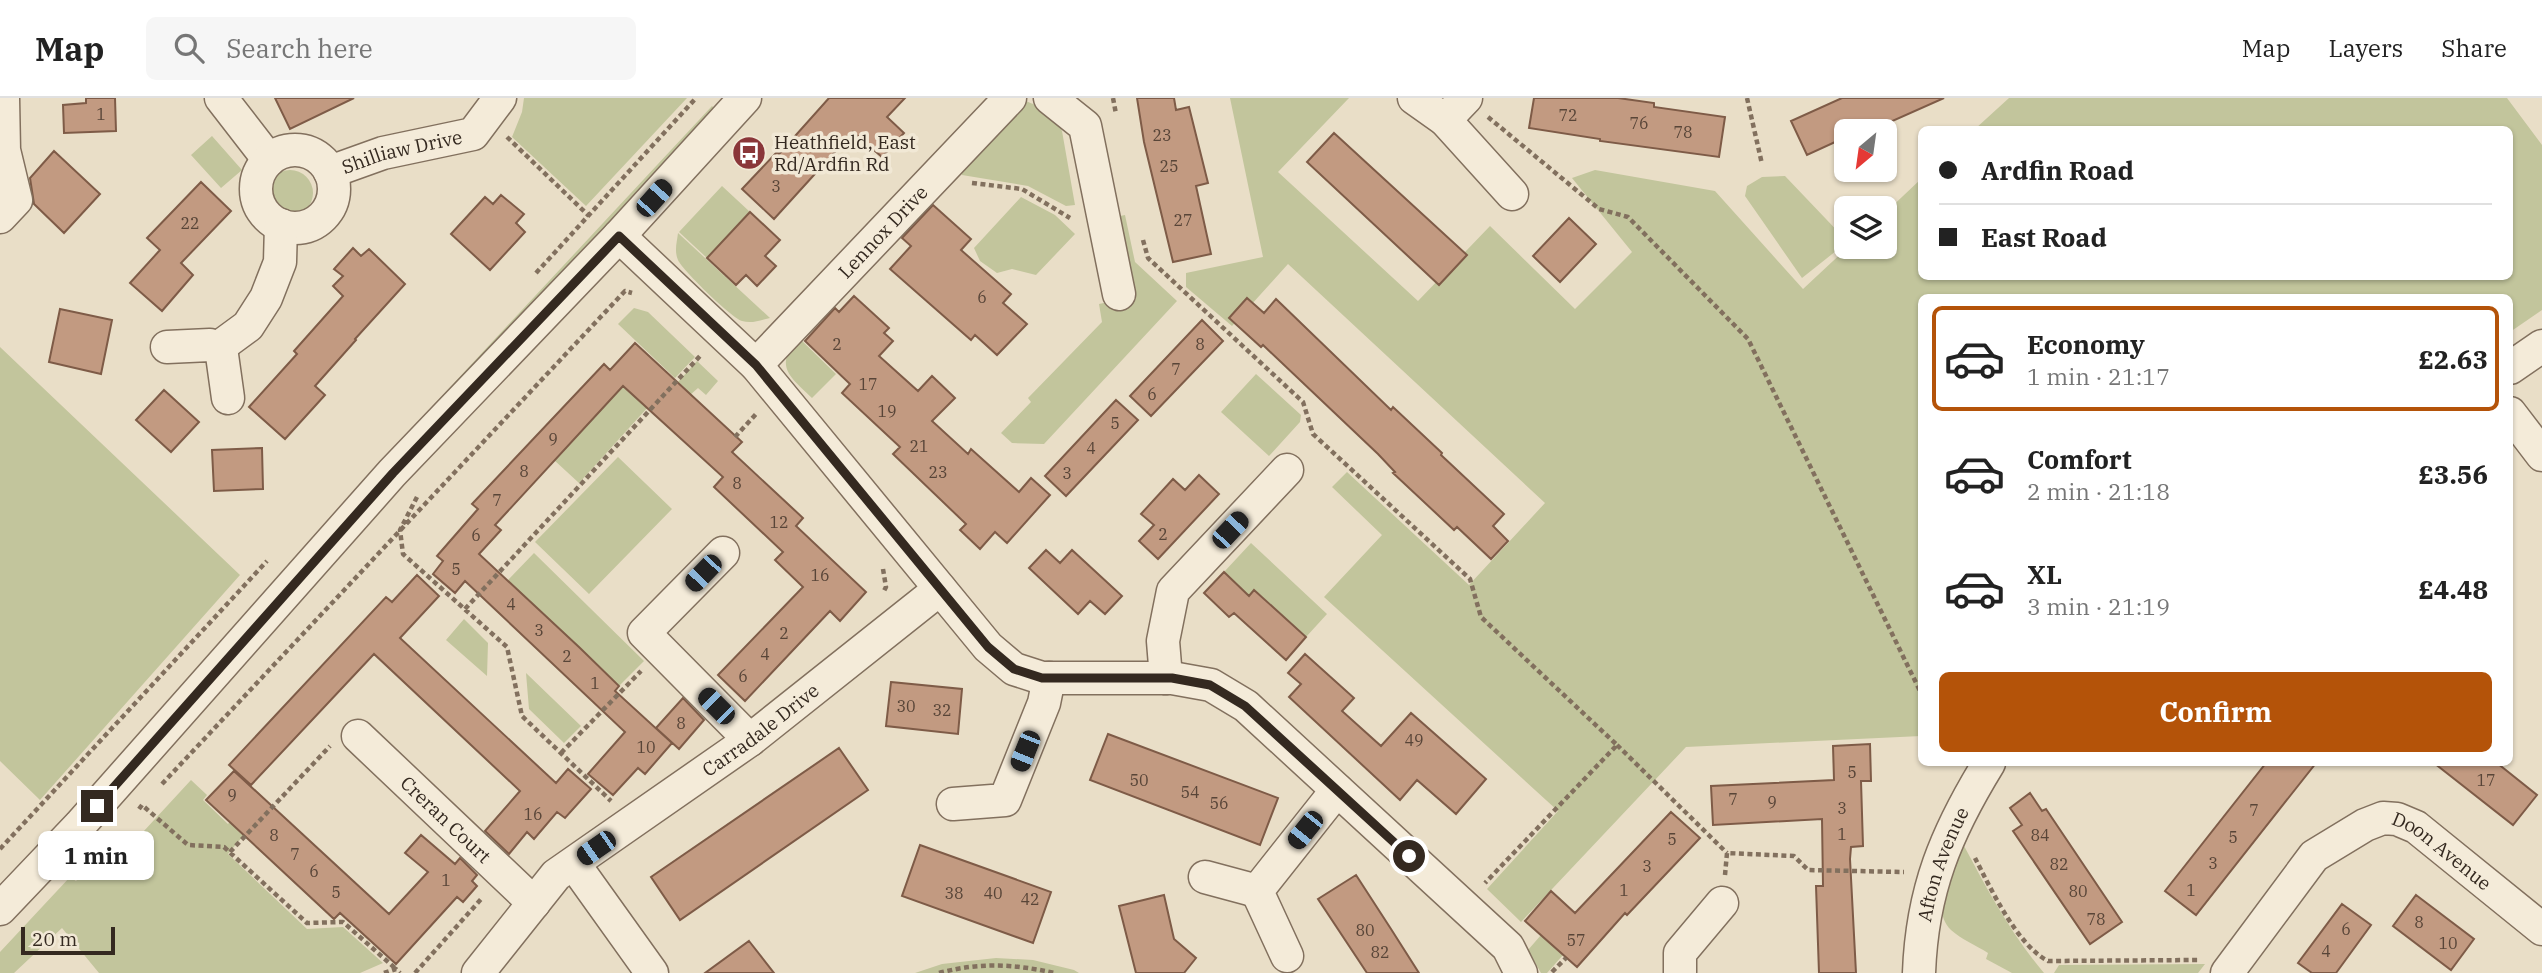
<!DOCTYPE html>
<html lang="en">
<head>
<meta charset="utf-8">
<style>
	body { margin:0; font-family:"IBM Plex Serif",serif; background:#f6f6f6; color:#222; height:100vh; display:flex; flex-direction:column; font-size:26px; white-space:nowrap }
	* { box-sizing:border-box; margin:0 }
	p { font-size:23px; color:#767676 }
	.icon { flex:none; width:38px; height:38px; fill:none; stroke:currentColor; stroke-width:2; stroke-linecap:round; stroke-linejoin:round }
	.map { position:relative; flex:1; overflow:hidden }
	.side { position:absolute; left:1918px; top:196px; width:595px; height:472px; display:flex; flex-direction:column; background:#fff; border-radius:10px; box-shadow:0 2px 5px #0004 }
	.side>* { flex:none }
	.banner { position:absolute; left:1918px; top:28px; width:595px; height:154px; border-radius:10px; box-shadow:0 2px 5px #0004; display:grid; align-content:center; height:154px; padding:0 21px; background:#fff }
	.needle { width:46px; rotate:209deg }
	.buttons { position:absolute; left:1834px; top:21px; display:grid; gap:14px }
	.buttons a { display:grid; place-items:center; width:63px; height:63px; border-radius:10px; background:#fff; box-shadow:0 2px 5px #0004; font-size:35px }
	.scale { position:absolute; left:21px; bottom:18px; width:94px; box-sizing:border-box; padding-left:7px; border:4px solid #342920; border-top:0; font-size:19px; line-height:24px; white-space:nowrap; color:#342920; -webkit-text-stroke:5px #f1e8d5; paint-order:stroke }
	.end { position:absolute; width:32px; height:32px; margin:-16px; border:9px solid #342920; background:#fff; box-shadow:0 0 0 4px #fff }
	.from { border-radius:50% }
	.bubble { position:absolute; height:49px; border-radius:10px; background:#fff; box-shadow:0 2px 5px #0004; font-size:23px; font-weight:700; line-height:49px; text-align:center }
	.car { position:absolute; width:21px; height:42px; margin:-21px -10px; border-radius:9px; box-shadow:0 0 5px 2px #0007; background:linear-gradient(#222 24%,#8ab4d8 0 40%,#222 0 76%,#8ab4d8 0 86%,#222 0) }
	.banner b { display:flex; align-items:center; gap:24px; height:66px; font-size:26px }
	.banner b+b { border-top:2px solid #e0e0e0 }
	.banner i { width:18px; height:18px; background:#222 }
	ul { padding:12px 0 0; list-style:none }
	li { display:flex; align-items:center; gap:21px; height:105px; margin:0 14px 10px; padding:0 7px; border:4px solid transparent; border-radius:10px }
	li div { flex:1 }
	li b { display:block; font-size:26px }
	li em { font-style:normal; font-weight:700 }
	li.selected { border-color:#b45309 }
	li>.icon { width:63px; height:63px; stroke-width:1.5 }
	.cta { display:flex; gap:14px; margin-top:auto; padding:14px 21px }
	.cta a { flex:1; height:80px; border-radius:10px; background:#b45309; color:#fff; font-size:28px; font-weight:700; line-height:80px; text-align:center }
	header { display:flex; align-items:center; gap:42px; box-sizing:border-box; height:98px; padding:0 35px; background:#fff; border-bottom:2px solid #e0e0e0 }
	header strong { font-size:33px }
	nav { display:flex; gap:38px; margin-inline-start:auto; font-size:24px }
	.search { width:490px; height:63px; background:#f6f6f6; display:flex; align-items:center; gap:18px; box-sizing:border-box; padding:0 24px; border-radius:10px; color:#767676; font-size:26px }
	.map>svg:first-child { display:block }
	.green { fill:#c2c59c }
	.building { fill:#c29a81; stroke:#7e5b47; stroke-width:2 }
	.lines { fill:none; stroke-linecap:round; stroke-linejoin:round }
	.minor-casing { stroke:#82705e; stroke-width:35 }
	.path { stroke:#82705e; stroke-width:4.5; stroke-dasharray:5 3.5; stroke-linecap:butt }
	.minor { stroke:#f4ebd9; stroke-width:32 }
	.route { stroke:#342920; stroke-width:9 }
	.labels { text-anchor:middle; stroke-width:7; stroke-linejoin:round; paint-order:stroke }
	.number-label { font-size:16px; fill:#584538 }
	.poi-label { font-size:19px; fill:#342920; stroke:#f1e8d5; text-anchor:start }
	.street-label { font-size:19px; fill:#342920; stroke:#f1e8d5 }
</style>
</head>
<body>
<header>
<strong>Map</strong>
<div class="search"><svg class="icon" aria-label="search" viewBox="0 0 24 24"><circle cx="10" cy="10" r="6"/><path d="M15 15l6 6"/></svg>Search here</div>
<nav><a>Map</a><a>Layers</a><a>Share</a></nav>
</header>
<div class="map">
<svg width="2542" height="875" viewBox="0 0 2542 875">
	<rect width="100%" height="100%" fill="#e9dec7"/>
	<!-- green -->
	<path class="green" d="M524 0H687L586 108 512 39 522 14Z
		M1230 0H1349L1278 74 1418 203 1490 128 1575 211 1632 154 1572 80 1595 72 1715 93 1803 191 1848 149H1885V115L1921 81 1922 178H2510V32L1975 31 2009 0H2507L2542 47V212L2510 234V200H1922L1921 638 1686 649 1521 824 1487 791 1558 713 1324 499 1382 437 1332 389 1347 374 1469 487 1545 405 1288 166 1232 228 1186 189V175L1263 159Z
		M1017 1C1035 4 1054 16 1062 33L1075 107 1066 108 1028 88 962 77 960 72Z
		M712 8 721 17 395 367 386 358Z
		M212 38 242 72 221 90 191 57Z
		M267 95a23 23 0 1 1 46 0a23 23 0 1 1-46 0Z
		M1785 78 1846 142V145L1802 180 1745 98 1747 88 1762 79Z
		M722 88 750 114 707 160 679 134Z
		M1021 99 1055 117 1075 136 1036 177 1012 171 997 175 980 163 974 150Z
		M1125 117 1135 164 1177 203 1044 346 1012 345 1001 335 1031 304 1028 300 1102 224 1099 206 1127 200 1110 120Z
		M678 135 770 220C760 222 752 226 742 223 732 220 683 173 678 162 674 153 677 144 678 135Z
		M634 210 648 214 695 259 675 280 618 226Z
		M799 240 836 276 812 300C790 279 773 268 799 240Z
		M0 249 240 477 40 702 0 663Z
		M697 263 718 283 706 297 698 290 690 297 677 285Z
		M1256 276 1301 317 1300 324 1269 358 1221 314Z
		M625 285 649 308 579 385 554 362Z
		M618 359 672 411 589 496 535 444Z
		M1251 445 1327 516 1306 539 1255 492 1249 498 1224 474Z
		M534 455 644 563 619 588 507 483Z
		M464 521 488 545 487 578 446 542Z
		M526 575 581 628 564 645 529 611Z
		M191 682 207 697 203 702 228 726 234 719 248 732 228 756 307 831 343 829 383 865 360 875H99L62 830 14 875H0V854L70 779 76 783 97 760 131 747Z
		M1963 746C1987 791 2011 836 2044 875H2012L1986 861 1988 855C1977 848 1961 841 1951 832 1928 810 1954 769 1963 746Z
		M1541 837 1563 857 1547 875H1541L1528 852Z
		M996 860 1033 862 1074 872 1079 875H915L942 866Z
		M2205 866 2198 875H2054L2059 867Z"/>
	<!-- building -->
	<path class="building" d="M86 0H115L116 33 64 35 63 7 86 5Z
		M275 0H354L290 31Z
		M829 0H905L887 19 904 35 882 59 853 34 774 121 742 91 777 54 779 56Z
		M1137 0H1174L1176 12 1189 9 1208 85 1196 88 1211 156 1173 164 1144 44Z
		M1534 0H1618L1654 5V9L1725 19 1719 59 1600 43V41L1529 30Z
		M1842 0H1944L1870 33 1868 29 1859 33H1846V39L1807 57 1791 23Z
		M1334 35 1467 157 1439 187 1307 64Z
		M54 53 100 96 64 135 34 106 30 80Z
		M201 84 231 113 181 165 193 177 162 213 130 185 160 152 147 140Z
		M501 97 524 116 516 125 525 134 490 172 451 136 485 99 493 106Z
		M933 107 971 141 961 152 1011 196 1003 205 1027 226 997 257 975 237 971 242 890 171 911 148 902 140Z
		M750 114 780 142 765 158 776 168 757 188 746 177 736 187 707 160Z
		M1569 120 1596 146 1560 184 1533 158Z
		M353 150 361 158 369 151 405 186 355 241 356 242 315 288 325 297 285 341 249 309 297 256 294 253 343 198 333 188 343 178 334 171Z
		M854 198 889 230 884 235 893 243 879 258 918 293 932 278 955 300 932 323 968 356 971 351 1019 394 1031 380 1050 397 1007 445 995 434 980 451 960 432 966 426 893 356 900 349 842 295 850 286 805 243 835 210 839 214Z
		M1247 200 1264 215 1276 201 1391 312 1393 309 1442 355 1441 357 1504 416 1493 428 1508 443 1491 461 1457 429 1454 432 1393 375 1395 374 1378 356 1263 247 1261 249 1229 220Z
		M60 211 112 222 101 276 49 264Z
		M1202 222 1223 243 1151 318 1130 298Z
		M635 245 742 344 732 354 803 420 796 428 866 494 840 523 830 513 745 603 718 577 803 489 775 462 783 454 714 389 723 379 623 288 495 427 501 432 479 456 580 550 619 588 615 593 672 645 645 676 638 670 613 697 588 676 625 634 465 483 455 495 433 476 443 463 437 458 478 411 472 406 604 266 610 272Z
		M164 292 199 324 171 354 136 322Z
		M1116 302 1138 322 1066 398 1045 378Z
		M262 350 263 391 214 393 212 352Z
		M1199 377 1219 396 1158 461 1139 443 1154 427 1141 416 1173 381 1185 392Z
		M1046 452 1060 465 1072 452 1122 498 1105 516 1090 503 1078 516 1029 470Z
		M1224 474 1249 498 1254 492 1306 539 1286 562 1234 515 1229 519 1204 495Z
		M417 477 439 498 400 540 556 685 568 671 591 691 565 720 557 714 534 741 527 734 509 756 485 733 520 693 374 556 251 687 229 667 386 499 392 504Z
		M1305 556 1354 600 1342 613 1381 648 1411 615 1486 681 1456 716 1417 682 1400 702 1289 599 1301 586 1288 575Z
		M891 584 962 591 958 636 886 628Z
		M683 600 704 622 679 651 656 630Z
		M1108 636 1278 700 1260 747 1090 682Z
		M1870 646 1871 683H1861L1863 748 1851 749 1850 761 1856 875H1819L1816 788H1823L1822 721 1713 727 1711 688 1834 682 1833 648Z
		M839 650 868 692 680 822 651 779Z
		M2266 665H2316L2196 817 2165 793Z
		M2434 665H2497L2537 697 2513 727Z
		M234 673 389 816 428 774 405 755 421 737 455 766 460 760 477 777 472 783 477 788 463 804 457 799 396 866 340 815 334 821 206 702Z
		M2030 695 2042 713 2046 711 2122 824 2090 846 2013 733 2022 727 2010 710Z
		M1671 714 1700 740 1627 817 1625 815 1577 869 1525 823 1551 793 1575 815Z
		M920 747 1051 794 1033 845 902 798Z
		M1356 777 1391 831 1419 875H1367L1318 801Z
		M1164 797 1174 841 1196 860 1184 875H1136L1119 808Z
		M2416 797 2474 841 2451 872 2393 828Z
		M2342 806 2371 827 2336 875H2312L2298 865Z
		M749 843 774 875H705Z"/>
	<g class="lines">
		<!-- minor casing -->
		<g class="minor-casing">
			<g id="minor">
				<path d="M221 0 269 62"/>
				<path d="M1050 0 1085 28 1119 196"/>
				<path d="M1414 0 1445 22 1512 96"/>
				<path d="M1445 22 1466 0"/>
				<circle cx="295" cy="91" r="39"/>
				<path id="s1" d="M330 74 383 55 473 36 500 0"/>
				<path d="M0 119 16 102 4 52 3 0"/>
				<path d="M619 138 756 267 988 549 1014 571 1042 580H1172L1211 587 1246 608 1508 849 1521 875"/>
				<path d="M167 249 210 247 218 250 222 257 228 300"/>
				<path d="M218 250 248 228 266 200 280 164 281 127"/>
				<path id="s2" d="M756 267 1010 0"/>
				<path d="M2510 270 2542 248"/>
				<path d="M2510 315 2542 357"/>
				<path d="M723 455 644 535 750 642"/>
				<path d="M1166 580 1163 543 1173 493 1287 372"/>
				<path id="s3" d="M358 638 534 805"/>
				<path d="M953 706 1005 702 1044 605 1049 580"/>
				<path d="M574 766 652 875"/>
				<path d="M1205 779 1257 793"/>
				<path d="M0 811 80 727 392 375 619 138 745 0"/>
				<path d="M1287 858 1257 793 1337 692"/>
				<path id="s4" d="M478 875 556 777 750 642 940 491"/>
				<path d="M1680 875V855L1722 805"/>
				<path id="s5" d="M1919 875C1922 792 1946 735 1989 665"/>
				<path id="s6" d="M2227 875 2314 758 2365 727 2383 720 2397 721 2416 729 2542 831"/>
			</g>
		</g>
		<!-- path -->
		<path class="path" d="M1113 0 1116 16
			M1747 0 1762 66
			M1488 19 1599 111 1628 119 1748 241 1922 597
			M507 39 589 118
			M972 85 1022 91 1070 120
			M1143 142 1148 160 1303 304 1313 336 1470 481 1481 519 1617 647 1485 785
			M536 175 696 0
			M735 339 756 316
			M417 399 400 432 403 456 507 549 522 618 611 703
			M883 471 886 489 884 493
			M465 511 700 258
			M1617 647 1727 755
			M561 655 641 573
			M162 686 625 193 632 195
			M139 711 142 707 188 747 224 749 307 825 343 824 396 871
			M0 751 267 463
			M230 754 330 648
			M1975 760C1991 791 2017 847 2048 863L2198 862
			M1725 777 1727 755 1794 758 1808 772 1904 774
			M1552 874 1566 860
			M384 875 396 871 400 875
			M415 875 483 799
			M939 875C981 864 1013 866 1055 875"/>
		<!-- minor -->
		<use href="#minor" class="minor"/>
	</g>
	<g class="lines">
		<!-- route -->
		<path class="route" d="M97 708 393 375 619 138 756 267 988 549 1014 571 1042 580H1172L1210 587 1245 608 1409 758"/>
	</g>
	<!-- icons -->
	<defs>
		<g id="bus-disc" transform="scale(1.75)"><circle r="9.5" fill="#8a3639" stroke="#f1e8d5"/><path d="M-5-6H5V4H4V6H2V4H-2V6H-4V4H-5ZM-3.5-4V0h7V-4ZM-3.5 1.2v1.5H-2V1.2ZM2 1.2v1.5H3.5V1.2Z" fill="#fff"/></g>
	</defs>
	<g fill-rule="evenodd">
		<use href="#bus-disc" x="749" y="55"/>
	</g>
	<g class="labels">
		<!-- number labels -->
		<g class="number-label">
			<text x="101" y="22">1</text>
			<text x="1568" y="23">72</text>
			<text x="1639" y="31">76</text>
			<text x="1683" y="40">78</text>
			<text x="1162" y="43">23</text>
			<text x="1169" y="74">25</text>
			<text x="776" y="94">3</text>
			<text x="1183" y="128">27</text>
			<text x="190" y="131">22</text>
			<text x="982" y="205">6</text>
			<text x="837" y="252">2</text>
			<text x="1200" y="252">8</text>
			<text x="1176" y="277">7</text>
			<text x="868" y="292">17</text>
			<text x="1152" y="302">6</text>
			<text x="887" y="319">19</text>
			<text x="1115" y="331">5</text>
			<text x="553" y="347">9</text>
			<text x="919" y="354">21</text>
			<text x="1091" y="356">4</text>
			<text x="524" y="379">8</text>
			<text x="938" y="380">23</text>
			<text x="1067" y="381">3</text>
			<text x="737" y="391">8</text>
			<text x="497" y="408">7</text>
			<text x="779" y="430">12</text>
			<text x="1163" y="442">2</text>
			<text x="476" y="443">6</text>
			<text x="456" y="477">5</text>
			<text x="820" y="483">16</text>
			<text x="511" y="512">4</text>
			<text x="539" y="538">3</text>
			<text x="784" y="541">2</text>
			<text x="765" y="562">4</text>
			<text x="567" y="564">2</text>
			<text x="743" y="584">6</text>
			<text x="595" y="591">1</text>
			<text x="906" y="614">30</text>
			<text x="942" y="618">32</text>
			<text x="681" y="631">8</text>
			<text x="1414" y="648">49</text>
			<text x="646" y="655">10</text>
			<text x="1852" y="680">5</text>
			<text x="1139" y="688">50</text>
			<text x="2486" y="688">17</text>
			<text x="1190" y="700">54</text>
			<text x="232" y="703">9</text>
			<text x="1733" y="707">7</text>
			<text x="1772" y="710">9</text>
			<text x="1219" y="711">56</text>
			<text x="1842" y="716">3</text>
			<text x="2254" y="718">7</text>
			<text x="533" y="722">16</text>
			<text x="1842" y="742">1</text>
			<text x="274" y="743">8</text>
			<text x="2040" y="743">84</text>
			<text x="2233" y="745">5</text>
			<text x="1672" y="747">5</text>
			<text x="295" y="762">7</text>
			<text x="2213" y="771">3</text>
			<text x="2059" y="772">82</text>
			<text x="1647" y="774">3</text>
			<text x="314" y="779">6</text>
			<text x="446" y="788">1</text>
			<text x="1624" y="798">1</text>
			<text x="2191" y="798">1</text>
			<text x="2078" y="799">80</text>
			<text x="336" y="800">5</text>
			<text x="954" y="801">38</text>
			<text x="993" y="801">40</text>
			<text x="1030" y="807">42</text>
			<text x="2096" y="827">78</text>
			<text x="2419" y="830">8</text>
			<text x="2346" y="837">6</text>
			<text x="1365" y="838">80</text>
			<text x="1576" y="848">57</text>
			<text x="2448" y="851">10</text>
			<text x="2326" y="859">4</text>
			<text x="1380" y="860">82</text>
		</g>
		<!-- poi labels -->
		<g class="poi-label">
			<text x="774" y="51">Heathfield, East<tspan x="774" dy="22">Rd/Ardfin Rd</tspan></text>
		</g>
		<!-- street labels -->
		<g class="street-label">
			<text dy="7" stroke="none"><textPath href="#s1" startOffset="75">Shilliaw Drive</textPath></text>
			<text dy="7" stroke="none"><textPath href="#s2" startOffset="184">Lennox Drive</textPath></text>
			<text dy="7" stroke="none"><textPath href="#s4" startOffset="376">Carradale Drive</textPath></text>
			<text dy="7" stroke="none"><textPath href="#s3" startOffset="121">Creran Court</textPath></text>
			<text dy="7" stroke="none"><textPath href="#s6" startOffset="294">Doon Avenue</textPath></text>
			<text dy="7" stroke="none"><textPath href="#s5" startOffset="112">Afton Avenue</textPath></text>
		</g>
	</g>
</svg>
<div class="buttons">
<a><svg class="needle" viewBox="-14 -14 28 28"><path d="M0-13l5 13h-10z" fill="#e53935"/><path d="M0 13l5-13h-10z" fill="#767676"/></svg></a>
<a><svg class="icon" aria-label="layers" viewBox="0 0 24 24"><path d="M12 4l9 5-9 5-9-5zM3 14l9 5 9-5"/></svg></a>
</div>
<div class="scale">20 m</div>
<i class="end from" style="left:1409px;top:758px"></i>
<i class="end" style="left:97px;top:708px"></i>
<div class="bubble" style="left:38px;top:733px;width:116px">1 min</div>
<i class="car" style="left:654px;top:100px;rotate:42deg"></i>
<i class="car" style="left:1230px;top:432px;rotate:43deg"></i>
<i class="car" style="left:703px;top:475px;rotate:224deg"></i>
<i class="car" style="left:716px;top:608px;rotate:315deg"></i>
<i class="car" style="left:1025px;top:653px;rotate:202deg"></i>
<i class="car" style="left:1305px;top:732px;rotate:219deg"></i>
<i class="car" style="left:596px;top:750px;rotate:235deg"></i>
<div class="banner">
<b><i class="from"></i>Ardfin Road</b>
<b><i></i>East Road</b>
</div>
<section class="side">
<ul>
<li class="selected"><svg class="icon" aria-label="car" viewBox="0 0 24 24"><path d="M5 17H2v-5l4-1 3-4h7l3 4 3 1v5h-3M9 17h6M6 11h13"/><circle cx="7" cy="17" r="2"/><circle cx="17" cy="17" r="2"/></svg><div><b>Economy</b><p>1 min · 21:17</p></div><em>£2.63</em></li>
<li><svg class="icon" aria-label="car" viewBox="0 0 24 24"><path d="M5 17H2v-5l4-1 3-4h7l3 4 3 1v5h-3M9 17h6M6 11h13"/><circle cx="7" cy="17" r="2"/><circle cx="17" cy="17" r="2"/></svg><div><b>Comfort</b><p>2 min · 21:18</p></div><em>£3.56</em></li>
<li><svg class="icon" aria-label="car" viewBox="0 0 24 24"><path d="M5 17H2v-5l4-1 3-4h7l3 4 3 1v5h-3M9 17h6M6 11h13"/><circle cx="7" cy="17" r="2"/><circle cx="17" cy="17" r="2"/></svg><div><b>XL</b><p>3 min · 21:19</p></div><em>£4.48</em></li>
</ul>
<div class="cta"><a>Confirm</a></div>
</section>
</div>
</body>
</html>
